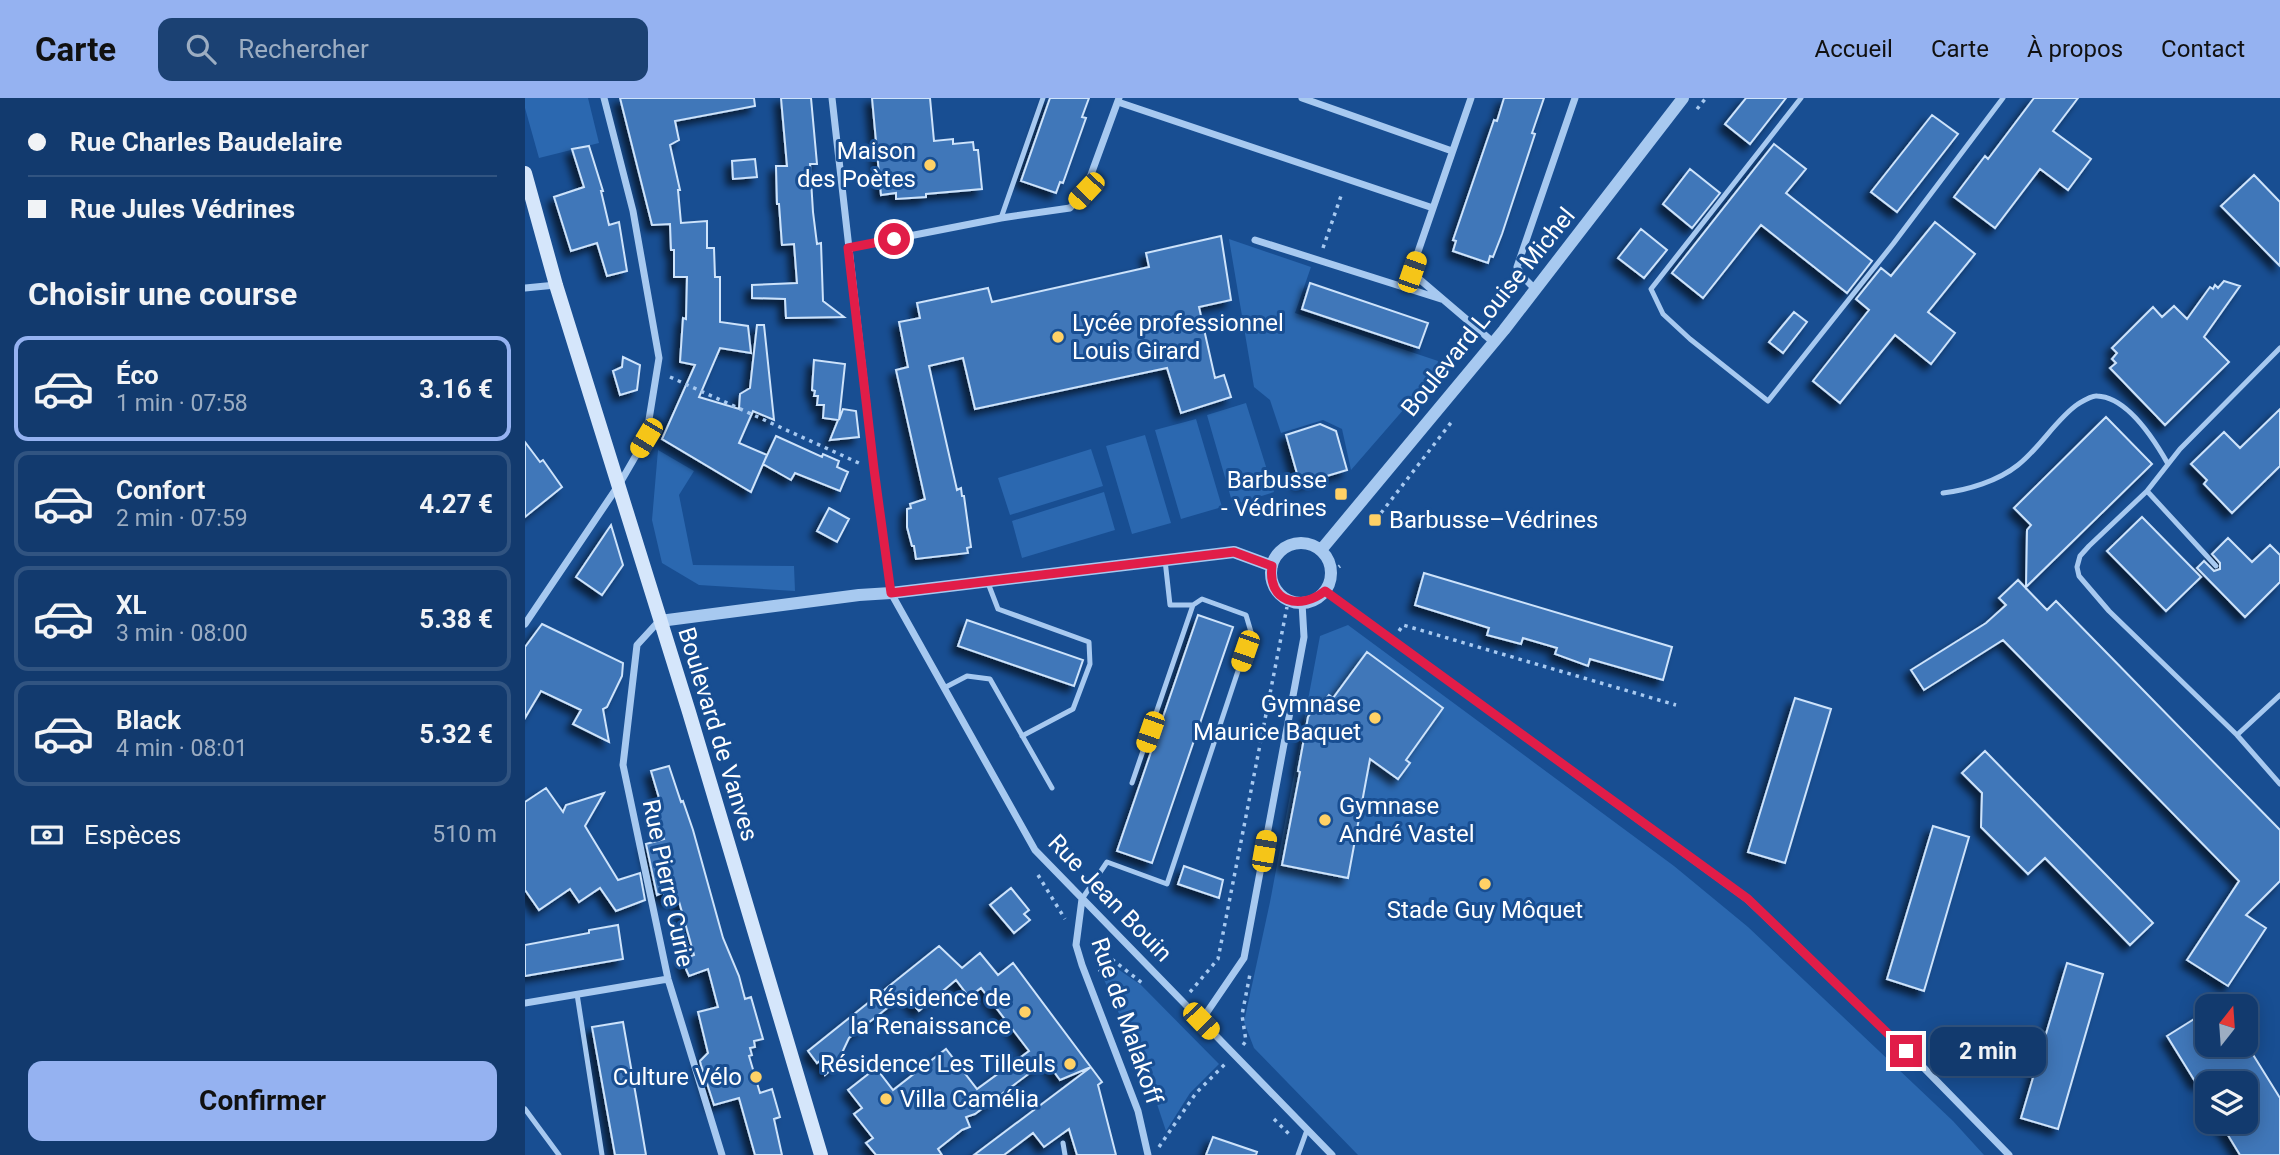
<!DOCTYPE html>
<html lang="fr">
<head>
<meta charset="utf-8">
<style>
	body { margin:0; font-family:Roboto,sans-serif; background:#1b4173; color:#f1f3f6; height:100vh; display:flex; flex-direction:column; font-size:26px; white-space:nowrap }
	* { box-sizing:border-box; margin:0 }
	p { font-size:23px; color:#9cadc2 }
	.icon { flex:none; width:38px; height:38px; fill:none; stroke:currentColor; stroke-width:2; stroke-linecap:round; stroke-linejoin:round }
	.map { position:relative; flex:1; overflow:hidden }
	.panel { display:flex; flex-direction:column; background:#123a6e; width:525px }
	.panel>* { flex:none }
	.banner { display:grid; align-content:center; height:154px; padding:0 28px; background:#123a6e }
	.needle { width:46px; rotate:17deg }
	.tools { position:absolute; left:1670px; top:896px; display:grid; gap:14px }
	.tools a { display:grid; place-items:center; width:63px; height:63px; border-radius:14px; background:#123a6e; box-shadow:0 4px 18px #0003,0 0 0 2px #315481; font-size:35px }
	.end { position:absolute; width:32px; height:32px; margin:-16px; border:9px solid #e11d48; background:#fff; box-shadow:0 0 0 4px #fff }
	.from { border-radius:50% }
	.bubble { position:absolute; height:49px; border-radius:14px; background:#123a6e; box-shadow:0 4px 18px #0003,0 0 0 2px #315481; font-size:23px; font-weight:700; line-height:49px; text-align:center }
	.car { position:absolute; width:21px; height:42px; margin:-21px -10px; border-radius:9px; box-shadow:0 0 5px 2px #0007; background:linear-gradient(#f5c518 24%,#345 0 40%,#f5c518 0 76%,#345 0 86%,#f5c518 0) }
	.banner b { display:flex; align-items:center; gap:24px; height:66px; font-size:26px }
	.banner b+b { border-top:2px solid #315481 }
	.banner i { width:18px; height:18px; background:#f1f3f6 }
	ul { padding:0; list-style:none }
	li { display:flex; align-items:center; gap:21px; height:105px; margin:0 14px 10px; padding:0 14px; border:4px solid #315481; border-radius:14px }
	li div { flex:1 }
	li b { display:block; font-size:26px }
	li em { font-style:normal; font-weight:700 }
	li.selected { border-color:#95b2f1 }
	li>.icon { width:63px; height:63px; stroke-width:1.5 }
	h2 { padding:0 28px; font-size:32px; line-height:84px }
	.pay { display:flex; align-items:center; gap:18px; height:77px; padding:0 28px; font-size:26px }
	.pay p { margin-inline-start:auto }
	.button { display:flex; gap:14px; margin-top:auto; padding:14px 28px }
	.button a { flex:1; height:80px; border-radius:14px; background:#95b2f1; color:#111; font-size:28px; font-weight:700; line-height:80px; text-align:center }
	header { display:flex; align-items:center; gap:42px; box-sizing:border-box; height:98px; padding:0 35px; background:#95b2f1; color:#111 }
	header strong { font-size:33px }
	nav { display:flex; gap:38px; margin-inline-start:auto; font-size:24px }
	.search { width:490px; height:63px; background:#1b4173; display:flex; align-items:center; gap:18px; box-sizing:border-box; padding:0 24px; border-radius:14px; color:#9cadc2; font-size:26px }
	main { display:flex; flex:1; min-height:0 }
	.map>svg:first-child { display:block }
	.green { fill:#2b68b0 }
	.building { fill:#4177b9; stroke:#cde3fb; stroke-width:2; filter:url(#shadow) }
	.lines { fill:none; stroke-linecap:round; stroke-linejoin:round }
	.path { stroke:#a7c9f0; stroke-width:3.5; stroke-dasharray:3.5 5; stroke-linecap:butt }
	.service { stroke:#a7c9f0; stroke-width:5 }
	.minor { stroke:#a7c9f0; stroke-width:7 }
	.tertiary { stroke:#a7c9f0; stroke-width:12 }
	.secondary { stroke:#d5e6fb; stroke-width:14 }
	.route { stroke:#e11d48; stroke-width:9 }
	.poi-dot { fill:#ffd166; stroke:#184e92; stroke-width:2.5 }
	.labels { text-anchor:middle; stroke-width:6; stroke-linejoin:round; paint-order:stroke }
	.poi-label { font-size:24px; fill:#fff; stroke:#184e92; text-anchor:end }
	.street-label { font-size:24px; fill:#fff; stroke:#184e92 }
</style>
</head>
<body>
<header>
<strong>Carte</strong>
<div class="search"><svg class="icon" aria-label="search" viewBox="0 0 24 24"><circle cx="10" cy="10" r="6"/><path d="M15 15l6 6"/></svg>Rechercher</div>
<nav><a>Accueil</a><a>Carte</a><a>À propos</a><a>Contact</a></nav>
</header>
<main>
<section class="panel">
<div class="banner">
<b><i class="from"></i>Rue Charles Baudelaire</b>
<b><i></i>Rue Jules Védrines</b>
</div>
<h2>Choisir une course</h2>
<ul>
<li class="selected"><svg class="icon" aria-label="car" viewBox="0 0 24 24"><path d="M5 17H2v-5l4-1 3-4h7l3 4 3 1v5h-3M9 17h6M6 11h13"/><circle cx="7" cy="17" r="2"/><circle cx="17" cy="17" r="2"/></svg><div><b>Éco</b><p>1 min · 07:58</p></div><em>3.16 €</em></li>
<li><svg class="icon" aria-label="car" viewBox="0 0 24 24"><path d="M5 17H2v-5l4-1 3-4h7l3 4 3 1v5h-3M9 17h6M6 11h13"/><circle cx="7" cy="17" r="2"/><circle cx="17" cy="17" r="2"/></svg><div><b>Confort</b><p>2 min · 07:59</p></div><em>4.27 €</em></li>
<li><svg class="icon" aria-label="car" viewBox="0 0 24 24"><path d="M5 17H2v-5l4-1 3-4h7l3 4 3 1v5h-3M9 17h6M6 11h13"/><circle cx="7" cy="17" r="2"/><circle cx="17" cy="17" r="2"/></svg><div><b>XL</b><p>3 min · 08:00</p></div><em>5.38 €</em></li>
<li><svg class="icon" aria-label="car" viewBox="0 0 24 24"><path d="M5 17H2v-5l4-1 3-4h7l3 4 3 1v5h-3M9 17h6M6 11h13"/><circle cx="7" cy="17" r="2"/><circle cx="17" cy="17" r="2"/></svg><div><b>Black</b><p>4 min · 08:01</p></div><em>5.32 €</em></li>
</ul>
<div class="pay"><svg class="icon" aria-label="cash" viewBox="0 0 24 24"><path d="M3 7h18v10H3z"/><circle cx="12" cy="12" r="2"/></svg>Espèces<p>510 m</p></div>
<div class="button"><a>Confirmer</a></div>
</section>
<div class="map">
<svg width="1755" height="1057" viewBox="0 0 1755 1057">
	<defs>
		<filter id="shadow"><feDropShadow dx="-6" dy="6" stdDeviation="3.5" flood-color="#0009"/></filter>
	</defs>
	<rect width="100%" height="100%" fill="#184e92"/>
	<!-- green -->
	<path class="green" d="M0 0H63L74 45 14 60 0 10Z
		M704 141 786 169 770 215 919 265 826 372 817 331 798 322 756 335 745 302 729 289Z
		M721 305 749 394 708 407 682 317Z
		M671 321 697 409 656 421 630 332Z
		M620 337 646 425 607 436 581 348Z
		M566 351 578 388 485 417 473 380Z
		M133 352 169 373 154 397 168 467 269 468 270 493 174 487 137 465 127 422Z
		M579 394 590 432 497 460 487 423Z
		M823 527 1149 768 1223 829 1428 1023 1459 1057H833L729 950 719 924 745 804 795 538Z
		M587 867 616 887 694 966 665 995 641 1033 627 991 577 877Z"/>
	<!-- building -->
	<path class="building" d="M95 0H229L230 8 150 23 154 42 145 47 155 92H153L156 125 182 123V150H189L190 179H195V224L223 228 226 255 195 250 174 299 214 311 215 296 225 290 232 227H239L249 322 228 313 214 345 242 357 226 394 137 341 170 267 155 264 158 220 161 221 162 179H149V152H146L145 126 127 127Z
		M256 0H286L292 66H285L288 114 292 146 296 145 298 203 319 219 261 220 260 201 227 200V187L272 185 269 146 257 147 254 106H252L251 68H262Z
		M347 0H405L409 43 428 41V46L448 44 449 52H453L457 91 401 96V99L371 101V95L356 97Z
		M525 0H564L557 19 561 20 538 85 535 84 531 95 496 83Z
		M979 0H1019L1007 35 1010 36 977 136 968 159 965 158 963 165 928 153 931 143 928 142 969 22 972 23Z
		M1221 0H1261L1225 46 1200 26Z
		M1509 0H1553L1528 33 1566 61 1543 92 1515 71 1470 130 1429 99 1460 58 1463 61Z
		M1407 17 1433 36 1372 114 1346 94Z
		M1249 46 1281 71 1261 95 1347 163 1322 195 1236 127 1178 200 1147 175Z
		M64 48 78 93H76L84 127 94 124 102 173 82 178 72 145 46 153 29 99 59 89 47 51Z
		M230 61 232 79 208 81 207 63Z
		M1165 71 1195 95 1167 130 1138 106Z
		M1729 77 1755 104V168L1696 108Z
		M1410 124 1450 156 1403 214 1430 235 1406 266 1370 237 1315 305 1288 283 1344 212 1331 201 1356 170 1366 178Z
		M1116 131 1142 152 1119 180 1093 160Z
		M696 138 706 202 674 209 690 280 699 277 706 299 656 315 642 270 450 311 438 260 404 268 432 392 436 390 437 398H439L446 449 442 450 443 455 391 461 389 448H387L382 429V411L386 410 385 406 400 401 371 272 383 269 374 224 395 220 392 205 463 190 467 204 624 169 621 155Z
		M1699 183 1715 188 1679 239 1704 264 1640 327 1585 270 1591 265 1587 261 1592 255 1587 250 1628 209 1637 219 1649 208 1662 221 1685 189 1688 191 1690 187 1693 190Z
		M785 185 903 225 894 250 777 211Z
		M1269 214 1282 224 1258 255 1244 244Z
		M98 259 115 267 112 292 95 297 88 273 97 269Z
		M289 262 320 266 314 322 318 311 331 313 334 339 305 342 313 322 298 320 299 307H292L293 298H289L290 293 287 292Z
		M1755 311V368L1707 415 1679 386 1682 382 1666 366 1699 334 1715 350Z
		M1581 319 1627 366 1501 489 1502 432 1506 427 1489 410Z
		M795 326 811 333 822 372 775 386 761 337Z
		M251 338 297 359 298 356 314 363 312 369 323 374 315 393 270 375 266 382 238 366Z
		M0 344 15 364 18 362 37 389 0 419Z
		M304 410 324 421 312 444 292 433Z
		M1617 419 1676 479 1641 513 1582 453Z
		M86 427 98 467 77 497 51 479Z
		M1703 440 1727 464 1745 447 1755 457V484L1720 519 1672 470 1679 463 1689 473 1695 471V465L1687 456Z
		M899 475 1147 549 1138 582 1065 561 1063 568 1030 556 1032 550 998 540 996 546 962 537 964 530 890 507Z
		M1493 482 1522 512 1531 503 1755 732V783L1721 817 1741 830 1703 888 1662 862 1714 783 1478 542 1399 592 1386 572 1461 525 1481 507 1474 500Z
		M673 517 708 529 627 765 592 753Z
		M442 522 558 562 549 588 433 548Z
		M17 526 98 565 97 578 82 609 78 611 84 644 48 626 56 612 16 593 0 620V549Z
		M842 554 918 610 881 662 885 665 873 681 845 661 823 780 757 767 775 674 773 673 783 619 796 601 799 603 804 597 808 600Z
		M1270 600 1306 611 1260 765 1223 754Z
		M1460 653 1628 825 1605 847 1520 760 1503 776 1456 729 1457 695 1437 675Z
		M144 668 156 704 158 703 168 732 198 840 214 878 220 901 226 899 238 941 229 943 230 949 225 950 227 957 224 958 235 995 247 991 255 1019 249 1021 257 1057H230L214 1000 189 1007 176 967 175 963 183 955 173 914 193 909 183 871 164 878 157 862 169 857 153 800 141 803 139 794 132 797 121 746 139 741 129 712 137 710 126 673Z
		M21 690 38 714 41 707 79 695 60 728 93 782 115 775 120 802 91 813 75 790 54 804 45 791 14 812 0 792V704Z
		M1408 728 1444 739 1399 893 1362 881Z
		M659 768 698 782 694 800 653 786Z
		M486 790 504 812 499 816 505 822 489 835 465 807Z
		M93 827 98 861 0 878V847L64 835V832Z
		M414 848 437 870 455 855 473 877 488 865 577 984 573 987 591 1057H552L544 1031 519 1049 508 1035 479 1057H449L566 969 535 982 521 963 450 1016 441 1019 445 1029 437 1032 413 1051 417 1057H351L341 1045 348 1040 329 1016 337 1010 323 992 351 970 368 992 421 951 452 991 504 953 456 890 444 899 431 882 394 913 379 897 324 940 315 959 318 962 300 977 296 962 292 965 283 953Z
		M1542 865 1578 876 1533 1031 1496 1020Z
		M1682 913V947H1722L1755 1000V1057H1715L1695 1024H1720V985H1671L1642 938Z
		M98 924 112 1004 121 1057H90L67 929Z
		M688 1039 732 1054 731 1057H681Z"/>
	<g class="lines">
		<!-- path -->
		<path class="path" d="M1172 11 1181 0
			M798 150 817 95
			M145 279 336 366
			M856 415 928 322
			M807 474 815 468
			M874 533 878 527 1151 607
			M513 777 540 821
			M574 874 588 862 617 885
			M665 894 693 861 762 509
			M718 947 721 943 717 917 725 876
			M749 1021 766 1038
			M634 1049 671 995 701 965"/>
		<!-- service -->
		<path class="service" d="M1276 0 1126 191 1138 216 1165 241 1243 303 1368 146 1478 0
			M476 120 518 0
			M1755 250 1655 351 1622 393 1564 448 1555 458 1552 469 1554 478 1584 513 1712 637 1755 686
			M1622 393 1691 468
			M1418 395C1443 392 1473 383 1493 367 1514 351 1532 320 1553 306 1558 303 1567 297 1572 298 1603 299 1630 343 1643 366
			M463 485 473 511 564 544 565 566 548 611 497 638
			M419 590 442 578 465 581 527 690
			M1712 637 1755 597
			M607 685 668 507
			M557 801 582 764 642 786 726 534 721 517 677 501 668 507H645L640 462
			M52 896 77 1057
			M0 1011 34 1057
			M538 1045 540 1057
			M773 1057 782 1032"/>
		<!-- minor -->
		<path class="minor" d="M307 0 349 371 366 495 510 752 807 1057
			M777 0 927 53
			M946 0 886 174 968 244
			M593 4 908 110
			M730 142 916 201
			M323 150 476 120 545 110 560 93 594 0
			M0 190 31 187
			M1010 191 1000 181 992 169 1050 0
			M800 493 1222 801 1397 968 1484 1057
			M134 523 112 547 98 667 143 881 197 1057
			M0 526 95 385 121 340 134 260 108 113 79 0
			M557 801 551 847 557 867 613 1013 623 1057
			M0 905 143 881
			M676 923 719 860 779 539 777 505"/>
		<!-- tertiary -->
		<path class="tertiary" d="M746 475a30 30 0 1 1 60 0a30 30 0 1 1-60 0Z
			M796 452 979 232 1158 0
			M135 523 334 497 366 495 709 454 747 468"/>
		<!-- secondary -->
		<path class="secondary" d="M0 75 31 187 164 614 296 1057"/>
	</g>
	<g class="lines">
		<!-- route -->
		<path class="route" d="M369 141 323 150 349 371 366 495 709 454 747 468C742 504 775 513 800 493L1223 801 1381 953"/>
	</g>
	<!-- markers -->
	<g class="poi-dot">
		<circle cx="405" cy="67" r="7"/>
		<circle cx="533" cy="239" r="7"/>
		<rect x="809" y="389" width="14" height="14" rx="3.5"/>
		<rect x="843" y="415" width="14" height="14" rx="3.5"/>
		<circle cx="850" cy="620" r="7"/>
		<circle cx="800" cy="722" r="7"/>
		<circle cx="960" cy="786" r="7"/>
		<circle cx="500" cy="914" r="7"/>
		<circle cx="545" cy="966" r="7"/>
		<circle cx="231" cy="979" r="7"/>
		<circle cx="361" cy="1001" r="7"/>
	</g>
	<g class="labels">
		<!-- poi labels -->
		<g class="poi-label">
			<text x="391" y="61">Maison<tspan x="391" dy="28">des Poètes</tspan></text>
			<text x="547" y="233" text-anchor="start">Lycée professionnel<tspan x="547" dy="28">Louis Girard</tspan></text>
			<text x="802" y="390">Barbusse<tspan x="802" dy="28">- Védrines</tspan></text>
			<text x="864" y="430" text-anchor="start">Barbusse–Védrines</text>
			<text x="836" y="614">Gymnase<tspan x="836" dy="28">Maurice Baquet</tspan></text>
			<text x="814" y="716" text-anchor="start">Gymnase<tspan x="814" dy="28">André Vastel</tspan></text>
			<text x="960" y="820" text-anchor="middle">Stade Guy Môquet</text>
			<text x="486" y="908">Résidence de<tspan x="486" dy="28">la Renaissance</tspan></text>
			<text x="531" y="974">Résidence Les Tilleuls</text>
			<text x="217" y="987">Culture Vélo</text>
			<text x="375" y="1009" text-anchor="start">Villa Camélia</text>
		</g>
		<!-- street labels -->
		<g class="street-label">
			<text transform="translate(963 214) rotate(-51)" y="8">Boulevard Louise Michel</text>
			<text transform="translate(193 636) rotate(73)" y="8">Boulevard de Vanves</text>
			<text transform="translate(143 785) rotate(78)" y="8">Rue Pierre Curie</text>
			<text transform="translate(585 800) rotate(46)" y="8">Rue Jean Bouin</text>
			<text transform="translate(602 923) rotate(71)" y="8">Rue de Malakoff</text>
		</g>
	</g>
</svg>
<div class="tools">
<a><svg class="needle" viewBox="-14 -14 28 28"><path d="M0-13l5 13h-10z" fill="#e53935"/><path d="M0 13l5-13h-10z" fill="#9cadc2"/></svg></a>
<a><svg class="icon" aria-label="layers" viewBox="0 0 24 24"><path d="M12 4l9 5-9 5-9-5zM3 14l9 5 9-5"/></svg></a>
</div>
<i class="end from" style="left:369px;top:141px"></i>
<i class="end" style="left:1381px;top:953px"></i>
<div class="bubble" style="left:1405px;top:929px;width:116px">2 min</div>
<i class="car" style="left:561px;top:93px;rotate:223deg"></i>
<i class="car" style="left:887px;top:174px;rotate:19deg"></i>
<i class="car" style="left:121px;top:340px;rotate:211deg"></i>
<i class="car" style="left:720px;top:553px;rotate:199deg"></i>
<i class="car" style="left:625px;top:634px;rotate:199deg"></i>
<i class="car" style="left:739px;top:753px;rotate:10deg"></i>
<i class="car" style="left:676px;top:923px;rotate:136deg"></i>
</div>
</main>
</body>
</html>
